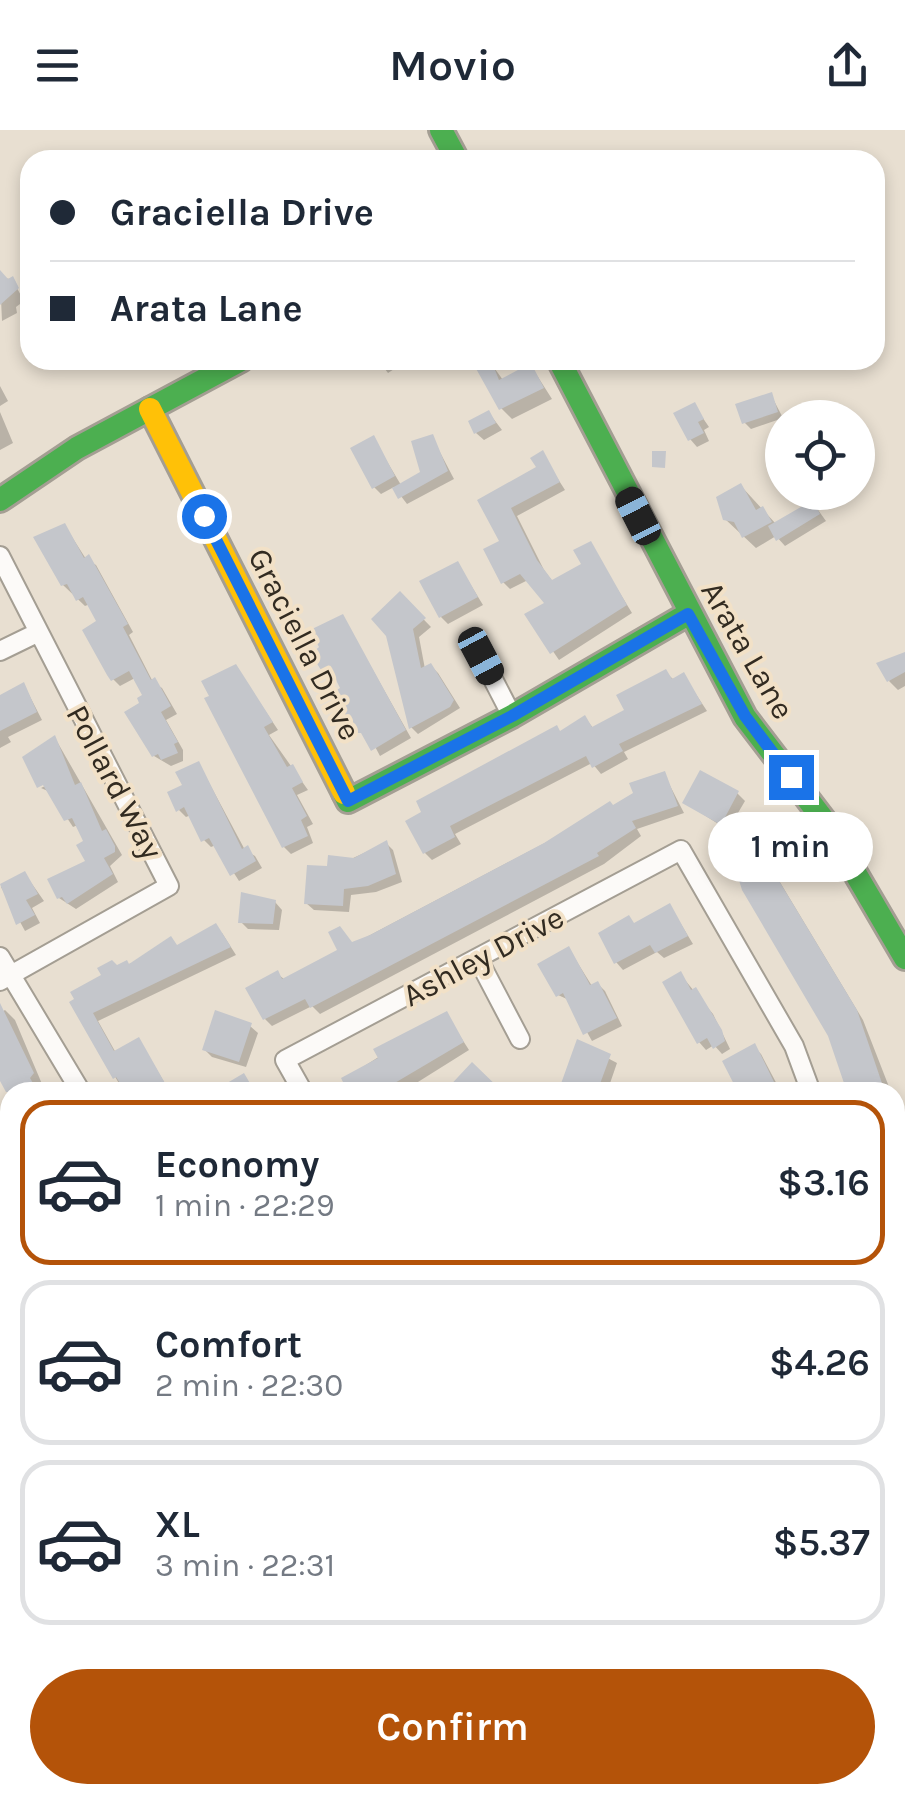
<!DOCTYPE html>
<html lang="en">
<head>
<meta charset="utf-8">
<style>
	body { margin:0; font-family:Karla,sans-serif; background:#f6f6f7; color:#1f2937; height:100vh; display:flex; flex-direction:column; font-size:38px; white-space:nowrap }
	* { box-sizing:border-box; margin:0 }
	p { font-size:32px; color:#747a83 }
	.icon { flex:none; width:55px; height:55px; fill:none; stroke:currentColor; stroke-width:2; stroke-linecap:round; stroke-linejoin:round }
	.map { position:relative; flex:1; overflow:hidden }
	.side { position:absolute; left:0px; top:952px; width:905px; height:722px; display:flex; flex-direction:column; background:#fff; border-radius:30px 30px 0 0; box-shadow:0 5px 15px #0003 }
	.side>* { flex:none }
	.hud { position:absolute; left:20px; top:20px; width:865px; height:220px; border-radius:30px; box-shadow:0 5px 15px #0003; display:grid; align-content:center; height:220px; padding:0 30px; background:#fff }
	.fabs { position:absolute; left:765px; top:270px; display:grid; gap:20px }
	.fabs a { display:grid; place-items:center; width:110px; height:110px; border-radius:50%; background:#fff; box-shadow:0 5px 15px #0003; font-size:50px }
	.end { position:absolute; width:45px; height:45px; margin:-22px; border:12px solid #1a73e8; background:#fff; box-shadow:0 0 0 5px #fff }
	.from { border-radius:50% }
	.bubble { position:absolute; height:70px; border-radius:35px; background:#fff; box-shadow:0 5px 15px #0003; font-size:32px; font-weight:600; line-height:70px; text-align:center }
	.car { position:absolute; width:30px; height:60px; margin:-30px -15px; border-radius:12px; box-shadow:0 0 8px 2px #0007; background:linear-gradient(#222 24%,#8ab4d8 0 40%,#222 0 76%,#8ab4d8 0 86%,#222 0) }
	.hud b { display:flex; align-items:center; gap:35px; height:95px; font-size:38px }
	.hud b+b { border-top:2px solid #e0e1e3 }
	.hud i { width:25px; height:25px; background:#1f2937 }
	ul { padding:18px 0 0; list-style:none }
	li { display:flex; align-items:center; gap:30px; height:165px; margin:0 20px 15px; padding:0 10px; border:5px solid #e0e1e3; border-radius:30px }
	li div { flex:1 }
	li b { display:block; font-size:38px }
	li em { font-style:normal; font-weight:600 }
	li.active { border-color:#b45309 }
	li>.icon { width:90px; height:90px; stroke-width:1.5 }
	.action { display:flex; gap:20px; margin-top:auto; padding:20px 30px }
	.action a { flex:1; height:115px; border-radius:60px; background:#b45309; color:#fff; font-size:40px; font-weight:600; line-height:115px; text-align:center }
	header { display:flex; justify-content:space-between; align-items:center; height:130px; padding:0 30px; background:#fff; font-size:45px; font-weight:600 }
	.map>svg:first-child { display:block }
	.green { fill:#f0d6ac }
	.shadow { fill:#0003 }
	.building { fill:#c4c6cb }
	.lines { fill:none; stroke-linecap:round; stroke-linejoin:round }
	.street-casing { stroke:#a49e93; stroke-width:22 }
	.fast-casing { stroke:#a49e93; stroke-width:28 }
	.slow-casing { stroke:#a49e93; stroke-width:28 }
	.street { stroke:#fcfaf8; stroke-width:18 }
	.fast { stroke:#4caf50; stroke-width:22 }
	.slow { stroke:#ffc107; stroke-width:22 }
	.route { stroke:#1a73e8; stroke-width:12 }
	.labels { text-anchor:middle; stroke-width:8; stroke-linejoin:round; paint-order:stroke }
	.street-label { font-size:32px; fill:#322b21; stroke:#f2e1c7 }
</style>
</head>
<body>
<header><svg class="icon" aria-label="menu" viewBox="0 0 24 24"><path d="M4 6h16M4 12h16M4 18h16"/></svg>Movio<svg class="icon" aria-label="share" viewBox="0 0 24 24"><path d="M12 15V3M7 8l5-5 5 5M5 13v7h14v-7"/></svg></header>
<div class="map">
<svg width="905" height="1673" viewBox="0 0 905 1673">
	<rect width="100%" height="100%" fill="#e8dfd1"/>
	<!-- green -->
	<path class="green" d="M10 1530V1665H288L292 1673H0V1532Z"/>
	<!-- shadow -->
	<path class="shadow" d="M0 148 12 149 24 171 16 177 17 183 2 191Z
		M378 230H408L388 243Z
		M794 230H817L801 238Z
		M490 232 503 250 531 236 552 269 512 289 501 278Z
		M0 256 8 271 0 276Z
		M771 265 783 288 751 299 744 292Z
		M694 275 709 297 704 300 709 311 697 317 690 309Z
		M0 282 13 313 0 320Z
		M489 283 502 300 484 310 476 303Z
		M432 307 454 349 407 374 394 357 381 364 374 357 373 308 401 355 422 343Z
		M542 324 565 360 517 386 544 440 553 452 585 435 590 414 632 483 559 530 528 485 548 474 528 450 510 459 503 452 502 412 480 371 539 338Z
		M741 356 776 394 813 373 826 391 785 416 776 406 756 418 725 389Z
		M65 396 86 429 96 435 133 502 129 505 153 552 162 558 177 584 166 590 183 620V631L171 636 154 626 145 566 135 548 120 556 113 549 100 492 90 474 85 476 63 455Z
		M458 434 483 475 448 494 441 487Z
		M400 465 431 497 419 507 425 539 431 536 438 543 460 578 418 604 411 597Z
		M343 487 411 608 380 626 336 543 330 546 323 539Z
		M905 523V556L898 560 889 551Z
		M236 537 278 600 269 605 308 660 297 665 313 694 307 697 313 713 291 724 284 717Z
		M665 542 673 549 684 546 707 581 624 622 628 629 601 644 592 633 455 704 461 714 432 730 425 723 408 692 585 588 594 599 627 581Z
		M24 555 42 590 8 607 11 612 0 618V568Z
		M55 608 122 725 110 736 118 752 76 779 59 768 88 732 86 712 78 695 73 697 50 662 41 658 55 651Z
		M199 634 245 720 255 726 262 738 239 751 216 715 211 717 204 710 191 685 186 687 179 680 185 656Z
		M664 644 684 683 637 699 641 706 604 734 320 884 312 876 272 896 265 889 278 844 285 850 613 677Z
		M737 663 745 671 728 700 685 673Z
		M756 697 777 726 769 734 863 890 891 962H849L830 905 746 744Z
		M386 713 393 720 402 752 376 762 351 765 349 782 314 780 306 773 329 739Z
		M25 744 44 771 32 778 40 793 25 801 1 757Z
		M275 772 282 780 279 800 248 799 241 792Z
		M670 776 693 814 664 828 657 822 623 840 616 832Z
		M222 803 236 825 98 891 116 923 139 910 170 962H124L72 873 117 838Z
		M569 819 592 856 598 854 605 861 622 896 592 911 569 870 558 865Z
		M680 844 713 884 730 919 722 924 714 915 706 920 699 912Z
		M5 880 15 890 42 954 40 962 10 966 0 946V883Z
		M446 884 469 920 402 962H350L344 949Z
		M250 896 258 903 246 937 212 927 205 920Z
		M579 913 617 933 607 962H560Z
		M754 917 761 924 780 960 740 962 725 932Z
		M450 960 549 961 550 962H453Z
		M10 972V988L3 976Z
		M10 1087V1129L0 1106V1092Z
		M10 1134V1162L0 1145Z
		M895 1137 900 1142 905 1175 904 1268 895 1259Z
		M0 1282 10 1299V1376L0 1360Z
		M905 1396V1460L895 1445V1403Z
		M10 1430V1470L2 1472 0 1434Z
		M895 1574 902 1602 895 1604Z
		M895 1640 900 1645 895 1673H835L838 1665H895Z
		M543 1665H589L591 1673H548Z
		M629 1665H670V1669L666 1673H631Z
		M732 1665H784L783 1673H733Z"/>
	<!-- building -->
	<path class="building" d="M0 140 8 149 13 146 19 158 0 175Z
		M491 230 499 250 531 233 544 258 499 280 474 235Z
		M772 262 778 282 742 294 735 274Z
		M695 272 704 289 698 292 704 303 688 311 673 283Z
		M489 280 496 293 474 304 468 291Z
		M433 304 448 341 398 369 392 358 420 342 411 311Z
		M374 305 395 346 372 359 350 318Z
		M543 320 560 352 511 378 537 430 552 450 581 434 573 420 591 411 627 475 550 524 524 484 544 473 520 444 501 454 483 419 499 411 477 370 536 337 530 328Z
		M652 321H666L665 338 652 337Z
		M741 353 756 380 763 376 772 392 742 408 734 392 723 390 716 367Z
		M813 370 820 384 776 411 768 396Z
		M65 393 84 428 89 424 128 494 123 497 151 550 155 547 171 576 161 582 178 612 174 614 178 623 161 630 158 624 152 627 124 582 139 573 137 568 142 565 129 541 111 551 107 545 82 500 96 491 83 467 76 471 67 454 61 456 33 407Z
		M458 431 478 467 439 488 419 451Z
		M400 461 426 488 413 499 421 538 431 533 454 570 450 577 409 599 386 506 371 489Z
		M343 484 406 600 371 621 361 603H354L332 563 340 558 329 536 321 540 311 524 319 517 310 500Z
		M905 522V542L887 552 876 533Z
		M236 534 273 592 264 597 287 637 293 634 303 652 292 658 307 686 301 690 308 706 282 718 204 568 209 566 201 551Z
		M666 539 672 549 684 542 702 574 619 614 623 621 592 638 586 626 450 696 455 707 423 724 405 691 421 682 416 671 557 595 560 601 585 585 592 597 624 580 616 565Z
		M24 552 37 582 0 601V565Z
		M55 605 75 655 81 652 102 701 106 699 115 716V722L104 728 113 744 67 774 62 767 57 769 47 749 85 731 76 715 83 711 72 688 64 691 43 655 37 658 22 627Z
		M199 631 242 719 248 715 256 731 230 746 209 708 201 712 184 677 176 682 167 662 182 655 175 642Z
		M700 640 739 661 721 695 682 673Z
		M665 641 678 676 632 691 636 698 597 723 599 726 310 878 305 869 263 890 245 858 278 840 282 849 337 820 328 802 340 796 352 812 370 805 544 713 610 671 613 675 633 663 629 653Z
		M749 687 771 716 772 722 764 726 857 880 885 962H847L828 906 742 760 738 747 743 743 724 702Z
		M387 710 396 744 368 756 344 759 343 776 304 774 307 735 327 736 328 725 354 728Z
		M25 741 38 764 26 770 35 785 16 795 0 754Z
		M241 762 276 770 273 794 238 793Z
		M670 773 688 806 655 823 650 815 614 834 598 803 629 785 634 793Z
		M216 793 231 817 93 883 114 921 139 907 170 962H126L116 947 113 949 69 872 74 869 70 862 101 845 97 838 112 830 117 835 127 830 129 834 171 806 177 815Z
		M569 816 590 855 598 851 617 888 583 905 563 863 556 867 537 834Z
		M681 841 691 860 696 857 722 900 725 911 713 919 707 908 697 914 662 852Z
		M0 873 34 943 30 948 38 962H6L0 951Z
		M215 880 252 893 239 932 202 920Z
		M447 881 464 912 388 957 390 962H348L341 948 378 928 373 919Z
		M577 909 611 924 597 962H558Z
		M755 913 774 952 752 962H738L722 931Z
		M472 932 503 962H444Z
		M244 943 255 962H212Z"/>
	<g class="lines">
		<!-- street casing -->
		<g class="street-casing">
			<path id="street" d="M0 426 169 756 0 851
				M0 521 37 503
				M481 526 512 586
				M0 827 81 962
				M478 829 520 909
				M303 962 285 930 681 720 794 916 811 962
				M895 1095 905 1096
				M0 1227 10 1244
				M0 1510 10 1509
				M895 1524 905 1539
				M494 1665 498 1673
				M383 1673 397 1665
				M691 1673 693 1665"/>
		</g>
		<!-- fast casing -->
		<g class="fast-casing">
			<path id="fast" d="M441 0 457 30
				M559 230 745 587 826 693 905 828
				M0 370 77 318 241 230
				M344 663 348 671 512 586 688 484"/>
		</g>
		<!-- slow casing -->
		<g class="slow-casing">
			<path id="slow" d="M150 279 344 663"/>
		</g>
		<!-- street -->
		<use href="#street" class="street"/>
		<!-- fast -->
		<use href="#fast" class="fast"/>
		<!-- slow -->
		<use href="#slow" class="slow"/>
	</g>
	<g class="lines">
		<!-- route -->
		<path class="route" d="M204 386 348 671 512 586 688 484 745 586 791 647"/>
	</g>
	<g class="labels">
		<!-- street labels -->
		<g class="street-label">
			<text transform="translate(305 514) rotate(63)" y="11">Graciella Drive</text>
			<text transform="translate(748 520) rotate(60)" y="11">Arata Lane</text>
			<text transform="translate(115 652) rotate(62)" y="11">Pollard Way</text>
			<text transform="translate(483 826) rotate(-28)" y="11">Ashley Drive</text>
		</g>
	</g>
</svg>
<div class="fabs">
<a><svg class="icon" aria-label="locate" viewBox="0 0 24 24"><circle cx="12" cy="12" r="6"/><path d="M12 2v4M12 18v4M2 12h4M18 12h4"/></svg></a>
</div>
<i class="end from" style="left:204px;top:386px"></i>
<i class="end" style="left:791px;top:647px"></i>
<div class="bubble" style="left:708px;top:682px;width:165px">1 min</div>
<i class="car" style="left:638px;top:386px;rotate:333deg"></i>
<i class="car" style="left:481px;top:526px;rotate:152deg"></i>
<div class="hud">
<b><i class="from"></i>Graciella Drive</b>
<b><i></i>Arata Lane</b>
</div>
<section class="side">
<ul>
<li class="active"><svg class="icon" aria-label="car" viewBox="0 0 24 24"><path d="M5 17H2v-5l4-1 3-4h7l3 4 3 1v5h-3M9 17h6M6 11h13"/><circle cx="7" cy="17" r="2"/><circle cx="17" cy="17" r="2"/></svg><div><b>Economy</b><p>1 min · 22:29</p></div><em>$3.16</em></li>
<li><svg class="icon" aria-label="car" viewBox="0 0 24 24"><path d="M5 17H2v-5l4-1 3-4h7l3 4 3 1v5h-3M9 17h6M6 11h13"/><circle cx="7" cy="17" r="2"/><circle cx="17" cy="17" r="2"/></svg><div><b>Comfort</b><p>2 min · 22:30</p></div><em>$4.26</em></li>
<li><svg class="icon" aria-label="car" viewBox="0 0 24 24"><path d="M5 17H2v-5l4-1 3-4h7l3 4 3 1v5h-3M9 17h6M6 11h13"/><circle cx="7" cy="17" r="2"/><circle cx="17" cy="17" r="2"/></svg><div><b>XL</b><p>3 min · 22:31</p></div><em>$5.37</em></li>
</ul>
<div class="action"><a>Confirm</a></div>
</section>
</div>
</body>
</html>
